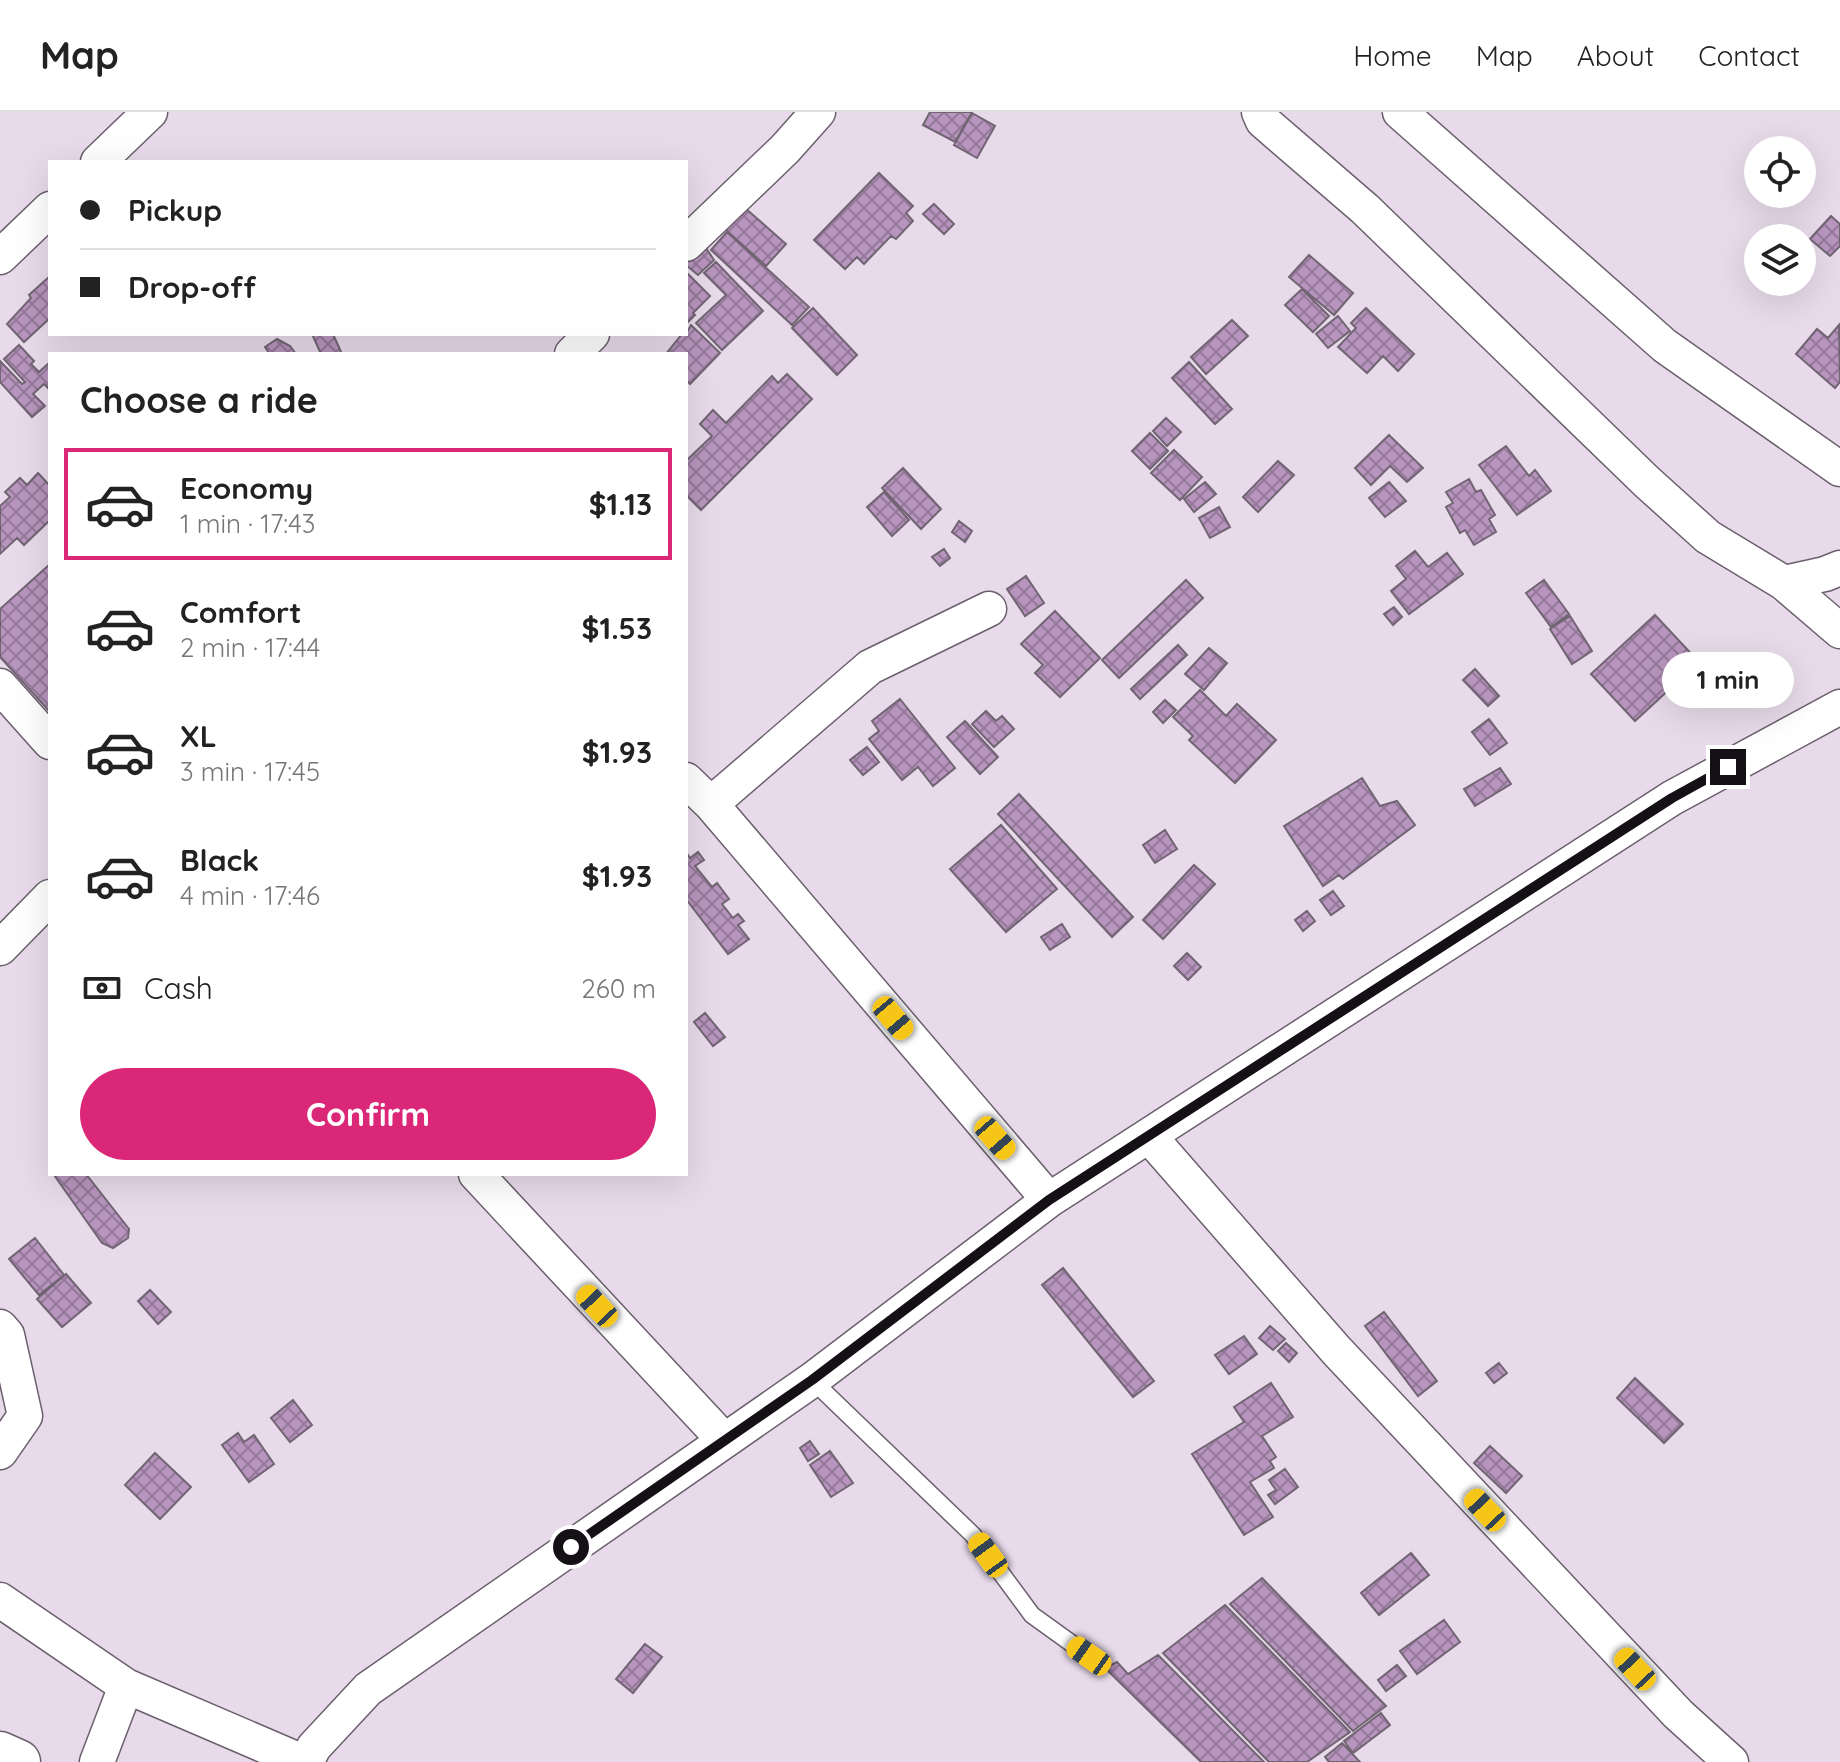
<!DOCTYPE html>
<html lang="en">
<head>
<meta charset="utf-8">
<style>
	body { margin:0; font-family:Quicksand,sans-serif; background:#f2f2f2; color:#222; height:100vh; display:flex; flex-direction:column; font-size:30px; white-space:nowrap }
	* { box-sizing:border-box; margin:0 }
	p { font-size:26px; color:#767676 }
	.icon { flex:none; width:44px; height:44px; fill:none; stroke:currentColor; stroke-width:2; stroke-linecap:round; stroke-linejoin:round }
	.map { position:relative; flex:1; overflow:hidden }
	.sheet { position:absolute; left:48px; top:240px; width:640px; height:824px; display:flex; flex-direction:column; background:#fff; border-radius:0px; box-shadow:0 8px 32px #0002 }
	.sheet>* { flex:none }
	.top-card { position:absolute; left:48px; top:48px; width:640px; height:176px; border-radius:0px; box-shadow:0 8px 32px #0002; display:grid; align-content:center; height:176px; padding:0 32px; background:#fff }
	.fabs { position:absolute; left:1744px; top:24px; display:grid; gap:16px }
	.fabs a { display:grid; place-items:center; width:72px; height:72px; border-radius:50%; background:#fff; box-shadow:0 8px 32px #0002; font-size:40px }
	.end { position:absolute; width:36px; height:36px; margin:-18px; border:10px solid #141015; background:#fff; box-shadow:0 0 0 4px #fff }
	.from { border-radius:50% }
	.bubble { position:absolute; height:56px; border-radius:28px; background:#fff; box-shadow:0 8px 32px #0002; font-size:26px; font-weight:700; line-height:56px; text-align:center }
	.car { position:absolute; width:24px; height:48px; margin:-24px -12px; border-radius:10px; box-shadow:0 0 6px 2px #0007; background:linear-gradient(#f5c518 24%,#345 0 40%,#f5c518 0 76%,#345 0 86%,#f5c518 0) }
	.top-card b { display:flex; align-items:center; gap:28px; height:76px; font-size:30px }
	.top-card b+b { border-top:2px solid #e0e0e0 }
	.top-card i { width:20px; height:20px; background:#222 }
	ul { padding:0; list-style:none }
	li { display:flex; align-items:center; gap:24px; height:112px; margin:0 16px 12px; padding:0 16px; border:4px solid transparent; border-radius:0px }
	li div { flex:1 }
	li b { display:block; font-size:30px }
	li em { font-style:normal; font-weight:700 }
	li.selected { border-color:#db2777 }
	li>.icon { width:72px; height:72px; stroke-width:1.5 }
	h2 { padding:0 32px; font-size:36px; line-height:96px }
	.pay { display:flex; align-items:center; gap:20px; height:88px; padding:0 32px; font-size:30px }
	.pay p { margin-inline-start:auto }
	.cta { display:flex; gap:16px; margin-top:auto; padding:16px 32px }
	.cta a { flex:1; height:92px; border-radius:48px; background:#db2777; color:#fff; font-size:32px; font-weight:700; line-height:92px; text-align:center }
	header { display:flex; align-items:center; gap:48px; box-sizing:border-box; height:112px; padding:0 40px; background:#fff; border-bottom:2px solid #e0e0e0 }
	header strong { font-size:38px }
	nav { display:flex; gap:44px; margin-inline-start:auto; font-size:28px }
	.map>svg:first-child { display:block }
	.building { fill:url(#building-cross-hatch); stroke:#716573; stroke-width:2 }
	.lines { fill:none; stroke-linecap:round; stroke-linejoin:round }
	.service-casing { stroke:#6b5f6d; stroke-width:19 }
	.minor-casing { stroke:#6b5f6d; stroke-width:37 }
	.trunk-casing { stroke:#6b5f6d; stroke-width:47 }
	.service { stroke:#fff; stroke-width:16 }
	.minor { stroke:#fff; stroke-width:34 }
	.trunk { stroke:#fff; stroke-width:44 }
	.route { stroke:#141015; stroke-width:10 }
</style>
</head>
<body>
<header>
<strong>Map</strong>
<nav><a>Home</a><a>Map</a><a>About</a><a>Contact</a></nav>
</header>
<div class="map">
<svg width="1840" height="1650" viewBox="0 0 1840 1650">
	<defs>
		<pattern id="building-cross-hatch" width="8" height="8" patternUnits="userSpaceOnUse" patternTransform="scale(2)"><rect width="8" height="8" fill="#b895be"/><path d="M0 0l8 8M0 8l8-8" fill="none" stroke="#947899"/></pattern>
	</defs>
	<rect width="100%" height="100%" fill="#e8daea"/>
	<!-- building -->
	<path class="building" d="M930 0H972L955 30 923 13Z
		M972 1 995 14 977 46 954 33Z
		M879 61 913 94 906 101 913 109 896 127 891 124 864 152 857 145 845 157 814 128Z
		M934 92 954 112 944 122 923 102Z
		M745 96 786 132 766 154 725 117Z
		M1831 104 1840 112V134L1830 144 1810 127Z
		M727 120 809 195 792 213 711 138Z
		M702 130 714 148 698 163 686 153V145Z
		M1309 143 1353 181 1334 203 1289 165Z
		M716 150 763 199 722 238 696 211 726 183 704 161Z
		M686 160 710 184 693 201 695 203 688 210 686 208Z
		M50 164V206L24 230 7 212 31 186 29 183Z
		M1302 177 1329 204 1313 220 1285 193Z
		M813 196 857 243 837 263 792 216Z
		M1366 196 1414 242 1398 259 1383 244 1367 261 1338 235 1356 216 1351 211Z
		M1338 204 1350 219 1328 236 1316 222Z
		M1232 208 1248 224 1206 262 1191 245Z
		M691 213 720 241 690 272 686 268V242H666L682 222H686Z
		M1839 213 1840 270 1835 276 1796 242 1817 217 1828 226Z
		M312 222H333L342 242H321Z
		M277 227 290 234 296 242H268L269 241 265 235Z
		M19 233 34 249 31 252 39 260 50 250V278L44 272 33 282 45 294 32 305 0 270V249L22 272 25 270 4 247Z
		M1189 250 1232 297 1215 312 1172 266Z
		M787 262 812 287 701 398 686 383V349L712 324 700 312 713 298 726 311 772 264 778 271Z
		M1166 306 1181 320 1167 334 1153 319Z
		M1150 321 1168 339 1150 357 1132 339Z
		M1389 323 1423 356 1407 370 1390 354 1371 373 1355 356Z
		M1506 334 1529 364 1535 358 1551 379 1517 403 1479 353Z
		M1174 338 1202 365 1180 388 1151 361Z
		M1278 349 1294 363 1258 400 1243 385Z
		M903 356 941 397 921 417 882 376Z
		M38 361 50 374V408L24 433 17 426 0 442V394L10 385 5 380 20 366 27 373Z
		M1469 367 1476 380 1481 378 1495 403 1489 407 1496 420 1474 433 1465 418 1460 421 1446 395 1453 391 1446 380Z
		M1205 370 1216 382 1194 400 1184 387Z
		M1389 370 1406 389 1385 405 1369 386Z
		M884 380 909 408 892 424 867 395Z
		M1219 395 1230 415 1210 426 1199 406Z
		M959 409 972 419 965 430 952 420Z
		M944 437 950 446 940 454 932 445Z
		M1415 439 1428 455 1447 441 1463 462 1409 502 1391 479 1406 467 1396 454Z
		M50 452V600L0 545V497Z
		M1026 464 1044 491 1025 504 1007 477Z
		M1186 468 1203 486 1119 566 1102 548Z
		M1544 468 1569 502 1551 515 1526 481Z
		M1394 495 1402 505 1393 513 1384 502Z
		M1055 499 1100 546 1060 585 1035 561 1043 553 1021 532Z
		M1655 503 1699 550 1635 609 1591 562Z
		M1570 504 1592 539 1572 552 1550 517Z
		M1178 533 1187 543 1140 587 1131 577Z
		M1209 536 1227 551 1204 578 1185 562Z
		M1475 557 1499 584 1488 594 1463 568Z
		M1200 578 1226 604 1237 592 1276 628 1235 671 1189 628 1193 624 1173 605Z
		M900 587 955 656 933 674 918 655 902 668 869 627 879 619 872 609Z
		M1165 588 1176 598 1163 611 1153 600Z
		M986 599 996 609 1002 604 1014 617 994 635 972 612Z
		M1489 607 1507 631 1490 643 1472 620Z
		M965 609 998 645 980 662 947 625Z
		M867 635 879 650 863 663 850 648Z
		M1500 656 1511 672 1475 694 1464 677Z
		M1362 666 1380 694 1397 689 1415 713 1343 767 1339 763 1323 774 1284 714Z
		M1019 682 1133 805 1112 825 998 702Z
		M1001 713 1057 777 1006 820 950 757Z
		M1165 718 1177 737 1155 751 1143 733Z
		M686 740 690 746 698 740 704 748 695 754 712 775 717 771 729 787 722 792 733 806 738 802 744 809 738 813 749 827 728 842 686 787Z
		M1194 753 1215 772 1163 827 1143 808Z
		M1333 779 1344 794 1331 803 1320 788Z
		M1307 799 1315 809 1303 819 1295 808Z
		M1062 812 1070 825 1050 838 1041 825Z
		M1187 841 1201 855 1188 868 1174 854Z
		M705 901 725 925 713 934 694 910Z
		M86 1062 129 1117 128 1126 113 1136 102 1131 54 1063Z
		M35 1126 64 1163 39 1183 9 1147Z
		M1063 1156 1154 1269 1133 1285 1042 1173Z
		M66 1162 91 1191 62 1215 37 1187Z
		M150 1178 171 1200 158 1212 138 1189Z
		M1384 1200 1437 1269 1418 1284 1365 1214Z
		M1270 1214 1285 1227 1273 1238 1259 1226Z
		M1244 1224 1257 1242 1229 1262 1215 1243Z
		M1286 1231 1297 1241 1289 1250 1278 1239Z
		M1499 1251 1507 1261 1494 1271 1486 1261Z
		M1635 1266 1683 1312 1664 1331 1617 1286Z
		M1271 1271 1293 1305 1262 1324 1276 1345 1270 1349 1274 1356 1250 1370 1273 1405 1244 1423 1192 1342 1244 1310 1234 1295Z
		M293 1288 312 1313 290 1330 271 1306Z
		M238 1321 244 1330 254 1323 274 1352 249 1370 222 1333Z
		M810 1329 819 1342 808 1349 800 1336Z
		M1490 1334 1522 1364 1506 1381 1474 1351Z
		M830 1339 853 1371 831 1385 810 1353Z
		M155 1341 191 1375 160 1407 125 1373Z
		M1285 1357 1298 1375 1275 1392 1268 1383 1276 1378 1269 1368Z
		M1411 1441 1429 1463 1379 1503 1361 1481Z
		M1262 1466 1386 1594 1353 1619 1230 1492Z
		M1225 1493 1350 1620 1307 1650H1269L1163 1541Z
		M1444 1508 1460 1530 1417 1562 1400 1539Z
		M645 1532 662 1545 633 1581 616 1567Z
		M1158 1543 1264 1650H1201L1105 1556 1117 1550 1128 1562Z
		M1397 1553 1406 1564 1386 1579 1378 1568Z
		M1381 1601 1390 1613 1353 1641 1344 1629Z
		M1342 1631 1360 1650H1329L1325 1645Z"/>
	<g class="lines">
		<!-- service casing -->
		<g class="service-casing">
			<path id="service" d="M812 1268 973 1423 1032 1503 1089 1544"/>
		</g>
		<!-- minor casing -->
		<g class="minor-casing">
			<path id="minor" d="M1259 0 1263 9 1365 97 1647 370 1708 425 1784 471 1825 462 1840 456
				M1400 0 1665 234 1840 357
				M98 50 150 0
				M686 132 785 37 818 0
				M0 145 50 97
				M572 242 592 222
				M1784 471 1840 519
				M0 574 50 630
				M711 692 870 555 989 497
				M0 836 50 785
				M1149 1024 1336 1238 1678 1602 1731 1650
				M476 1062 724 1328
				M1049 1088 1672 686 1840 595
				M0 1215 7 1223 25 1304 0 1340
				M0 1488 126 1574 303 1650
				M97 1650 126 1574
				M306 1650 314 1635 368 1577 812 1268 1049 1088 711 692 686 668"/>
		</g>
		<!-- trunk casing -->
		<g class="trunk-casing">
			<path id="trunk" d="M0 1642 18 1650"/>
		</g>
		<!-- service -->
		<use href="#service" class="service"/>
		<!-- minor -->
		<use href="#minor" class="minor"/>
		<!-- trunk -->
		<use href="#trunk" class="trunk"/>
	</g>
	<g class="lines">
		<!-- route -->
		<path class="route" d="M571 1435 812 1268 1049 1088 1672 686 1728 655"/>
	</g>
</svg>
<div class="fabs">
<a><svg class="icon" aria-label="locate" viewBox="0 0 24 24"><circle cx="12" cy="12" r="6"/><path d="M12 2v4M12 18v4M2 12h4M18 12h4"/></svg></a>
<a><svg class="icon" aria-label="layers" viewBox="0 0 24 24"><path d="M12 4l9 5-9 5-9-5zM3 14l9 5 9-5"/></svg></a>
</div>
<i class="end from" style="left:571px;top:1435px"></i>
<i class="end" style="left:1728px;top:655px"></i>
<div class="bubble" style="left:1662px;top:540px;width:132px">1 min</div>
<i class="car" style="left:893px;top:906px;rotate:140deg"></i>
<i class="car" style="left:995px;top:1026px;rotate:139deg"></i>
<i class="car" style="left:597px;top:1194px;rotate:317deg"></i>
<i class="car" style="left:1485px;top:1398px;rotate:317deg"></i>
<i class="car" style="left:988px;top:1443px;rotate:324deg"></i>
<i class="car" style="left:1089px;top:1544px;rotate:305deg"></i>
<i class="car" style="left:1635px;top:1557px;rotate:317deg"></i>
<div class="top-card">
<b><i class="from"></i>Pickup</b>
<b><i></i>Drop-off</b>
</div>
<section class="sheet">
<h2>Choose a ride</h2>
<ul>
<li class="selected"><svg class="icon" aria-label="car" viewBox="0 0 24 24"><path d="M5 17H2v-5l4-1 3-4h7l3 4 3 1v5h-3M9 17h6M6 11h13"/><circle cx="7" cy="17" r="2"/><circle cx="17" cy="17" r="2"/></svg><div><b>Economy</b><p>1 min · 17:43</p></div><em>$1.13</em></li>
<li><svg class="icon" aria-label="car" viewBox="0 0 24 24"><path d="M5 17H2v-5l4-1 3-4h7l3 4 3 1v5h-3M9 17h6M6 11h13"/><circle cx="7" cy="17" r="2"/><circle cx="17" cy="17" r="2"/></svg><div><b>Comfort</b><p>2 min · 17:44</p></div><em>$1.53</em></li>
<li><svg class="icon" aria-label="car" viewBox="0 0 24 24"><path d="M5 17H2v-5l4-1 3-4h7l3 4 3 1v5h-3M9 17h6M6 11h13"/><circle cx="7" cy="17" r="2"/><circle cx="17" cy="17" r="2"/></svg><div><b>XL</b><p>3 min · 17:45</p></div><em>$1.93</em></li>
<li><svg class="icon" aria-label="car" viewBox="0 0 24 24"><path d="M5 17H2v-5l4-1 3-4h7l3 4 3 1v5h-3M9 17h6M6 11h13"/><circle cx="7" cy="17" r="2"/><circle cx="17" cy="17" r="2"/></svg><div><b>Black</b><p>4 min · 17:46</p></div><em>$1.93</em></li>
</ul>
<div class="pay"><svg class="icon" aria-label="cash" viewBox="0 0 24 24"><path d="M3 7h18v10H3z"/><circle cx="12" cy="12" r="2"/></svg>Cash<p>260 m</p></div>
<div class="cta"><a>Confirm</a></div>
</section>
</div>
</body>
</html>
